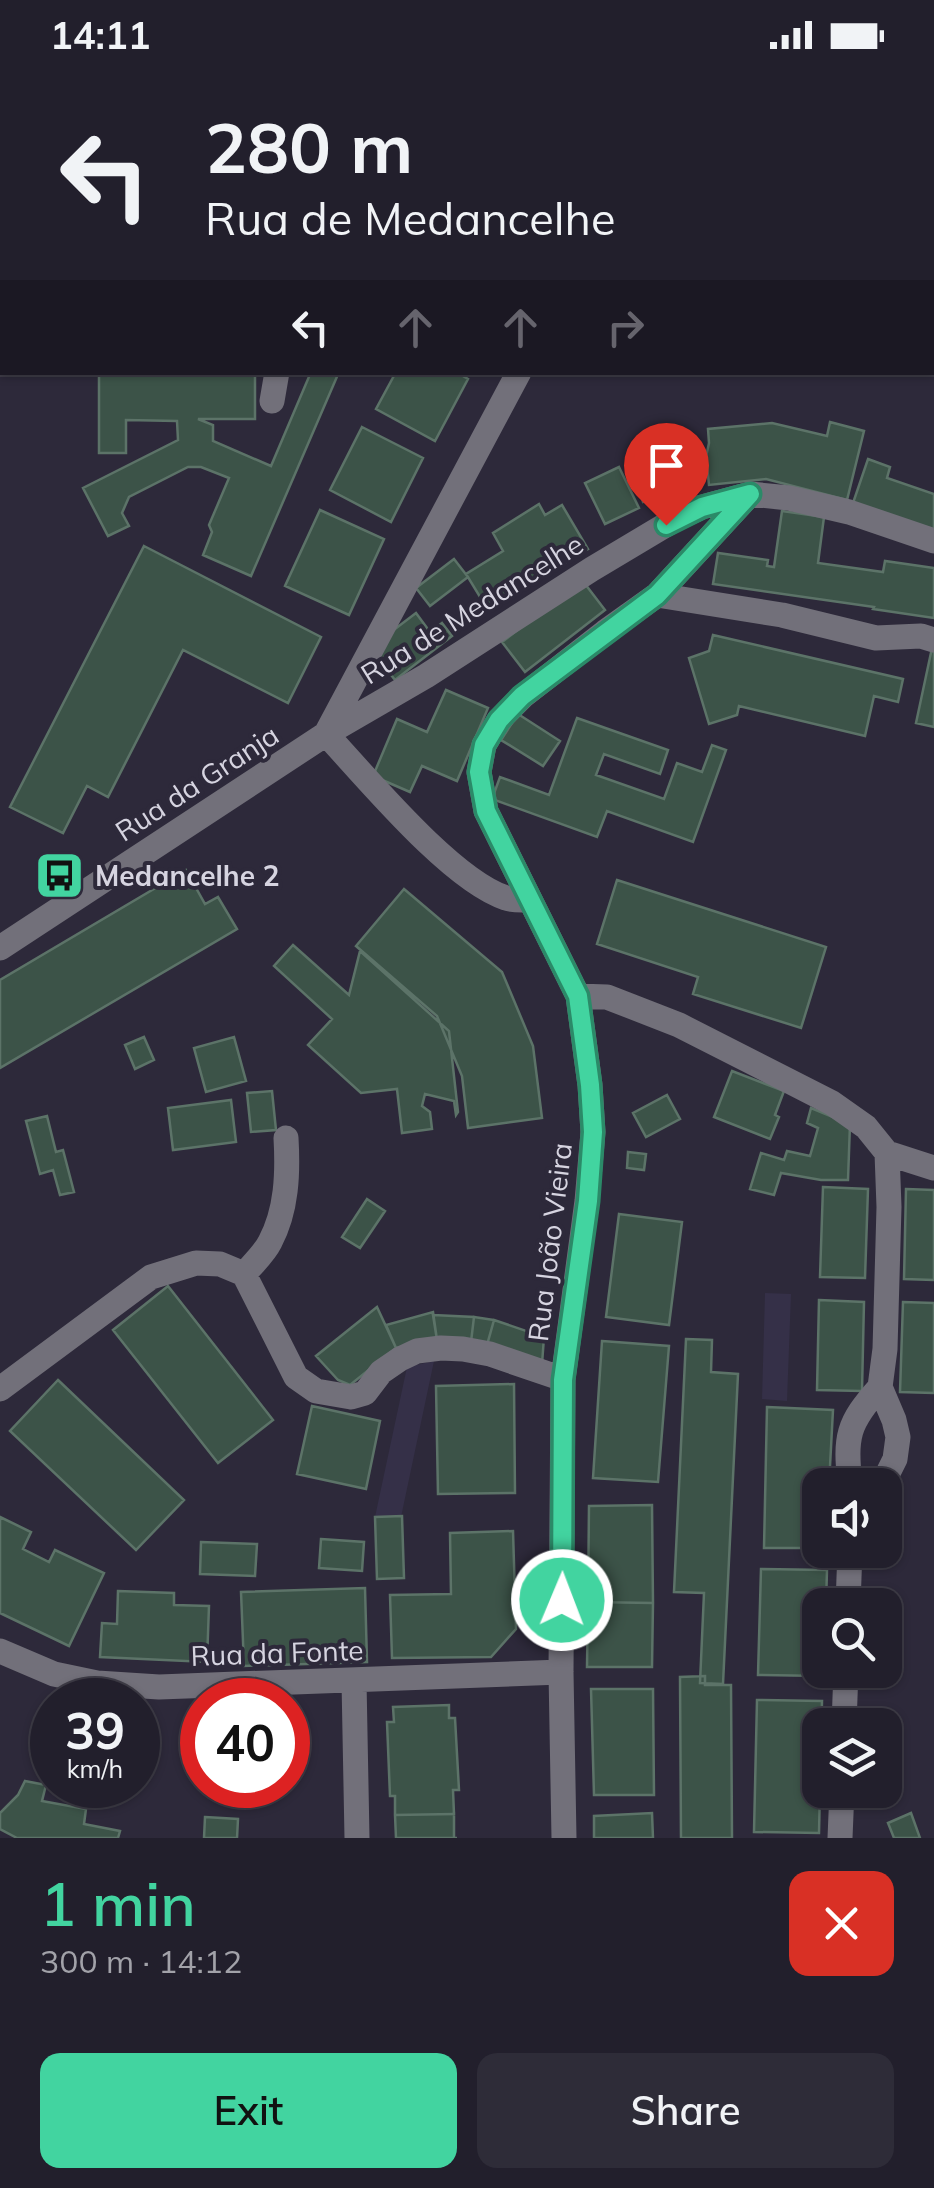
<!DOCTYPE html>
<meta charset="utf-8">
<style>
:root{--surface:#221f2c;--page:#2e2c38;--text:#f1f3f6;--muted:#a2a2a9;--line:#3f3d48;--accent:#42d4a0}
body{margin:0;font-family:Mulish,sans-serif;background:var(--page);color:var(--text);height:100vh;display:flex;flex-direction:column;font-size:38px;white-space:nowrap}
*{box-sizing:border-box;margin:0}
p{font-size:32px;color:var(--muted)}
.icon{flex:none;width:55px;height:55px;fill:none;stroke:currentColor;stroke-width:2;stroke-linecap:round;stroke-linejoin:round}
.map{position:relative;height:1768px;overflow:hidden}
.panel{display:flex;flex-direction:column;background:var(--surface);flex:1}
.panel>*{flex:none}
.hud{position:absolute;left:0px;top:0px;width:935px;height:305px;box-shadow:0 2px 8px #0004,0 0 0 2px var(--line);background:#221f2c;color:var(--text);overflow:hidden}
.buttons{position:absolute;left:802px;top:1398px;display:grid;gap:20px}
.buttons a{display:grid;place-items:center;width:100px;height:100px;border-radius:20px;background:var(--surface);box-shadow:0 2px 8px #0004,0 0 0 2px var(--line);font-size:50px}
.speed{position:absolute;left:30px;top:1608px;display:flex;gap:20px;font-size:50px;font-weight:700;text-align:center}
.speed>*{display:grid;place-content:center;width:130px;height:130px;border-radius:50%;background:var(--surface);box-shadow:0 2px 8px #0004,0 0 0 2px var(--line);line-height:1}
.speed small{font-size:25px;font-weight:400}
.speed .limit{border:15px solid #d22;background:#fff;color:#111}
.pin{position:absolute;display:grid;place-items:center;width:85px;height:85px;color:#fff;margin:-102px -42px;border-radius:50% 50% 50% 0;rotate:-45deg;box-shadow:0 0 10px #0007}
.pin .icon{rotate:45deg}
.me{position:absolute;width:110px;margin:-55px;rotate:1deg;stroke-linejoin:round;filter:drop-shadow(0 0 8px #0008)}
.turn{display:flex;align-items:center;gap:35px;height:210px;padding:0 40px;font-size:45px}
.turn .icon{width:130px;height:130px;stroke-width:2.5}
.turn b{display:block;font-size:70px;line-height:85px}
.lanes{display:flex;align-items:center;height:95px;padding:0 40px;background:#0003;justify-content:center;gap:50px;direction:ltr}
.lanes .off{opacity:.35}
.round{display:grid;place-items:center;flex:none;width:105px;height:105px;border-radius:20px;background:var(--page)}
.head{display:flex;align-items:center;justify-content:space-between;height:170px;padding:0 40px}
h1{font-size:60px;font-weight:600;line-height:75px;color:var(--accent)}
.action{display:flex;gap:20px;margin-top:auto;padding:20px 40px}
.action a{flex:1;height:115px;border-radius:20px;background:var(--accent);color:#111;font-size:40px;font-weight:600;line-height:115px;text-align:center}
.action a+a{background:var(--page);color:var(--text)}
.status{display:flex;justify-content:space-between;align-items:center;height:70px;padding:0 50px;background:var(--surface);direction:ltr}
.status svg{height:28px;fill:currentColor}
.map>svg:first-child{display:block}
.built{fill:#353048}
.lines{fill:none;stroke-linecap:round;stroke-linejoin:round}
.stream{stroke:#8272ac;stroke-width:9}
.building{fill:#3c5348;stroke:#5c7368;stroke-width:2.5}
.minor{stroke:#72707a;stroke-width:25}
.route-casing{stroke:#2b8a68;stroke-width:25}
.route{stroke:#42d4a0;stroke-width:18}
.labels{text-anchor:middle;stroke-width:8;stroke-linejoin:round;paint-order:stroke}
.street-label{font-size:28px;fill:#d6d4e0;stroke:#2d293a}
.poi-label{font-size:28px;font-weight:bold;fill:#d6d4e0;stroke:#2d293a;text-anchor:start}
</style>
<div class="status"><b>14:11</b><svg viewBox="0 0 49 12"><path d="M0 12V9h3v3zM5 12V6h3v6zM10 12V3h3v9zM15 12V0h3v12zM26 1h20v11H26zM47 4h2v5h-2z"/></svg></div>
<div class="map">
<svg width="934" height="1768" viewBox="0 0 934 1768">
<rect width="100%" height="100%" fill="#2d293a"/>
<path class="built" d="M765,1223L791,1224L787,1331L762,1329Z
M434,1291L401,1447L404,1508L377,1509L375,1447L407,1297Z"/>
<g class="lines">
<path class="stream" d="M666,0L671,2
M400,2L404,0
M0,87L2,89
M932,126L934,127"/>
</g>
<path class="building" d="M0,0H225L224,2H2V16L0,15Z
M831,0H916L921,2H830Z
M99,302H255V349H198L213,355V371L271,396L311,302H339L251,506L203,485L212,462L209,455L229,408L201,397H188L129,427L122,443L129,456L108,466L83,418L178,370L177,351L126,350V383H99Z
M396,302H456L468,309L435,371L376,339Z
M830,352L864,361L847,430L766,409L709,415L706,387L709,373L708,359L772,353L827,366Z
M362,357L423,388L391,452L330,420Z
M687,368L701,416L643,432L629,385Z
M868,389L890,397L887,408L934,424V461L853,433Z
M619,397L639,438L605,454L585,413Z
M539,434L545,445L562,435L588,479L488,540L466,504L503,481L493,463Z
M320,440L384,469L349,545L285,516Z
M782,441L824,447L818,493L883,502L885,491L934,498V548L873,539L874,537L713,514L718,483L768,490L767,496L774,497Z
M144,476L321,567L288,633L183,580L108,727L87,716L63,763L10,737Z
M454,489L468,507L430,536L416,518Z
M582,510L605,540L525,602L502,572Z
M416,543L430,562L442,553L452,566L395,610L370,578Z
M713,565L903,609L898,632L874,626L865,666L739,636L737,645L709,654L689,588L709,581Z
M932,578H934V657L916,653Z
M446,620L488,638L457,711L422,696L410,722L373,706L397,649L427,662Z
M518,644L560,671L543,696L501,670Z
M577,648L668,680L660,704L604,684L596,705L664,729L677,693L702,702L712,675L726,680L693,772L607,741L597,767L492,729L500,707L549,725Z
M186,800L205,834L218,827L237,859L0,998V910Z
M617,810L826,877L801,958L693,924L698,907L597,874Z
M404,819L502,902L533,976L542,1048L468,1058L462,1006L437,946L356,876Z
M293,875L349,925L360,881L449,961L458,1042L456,1045L454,1031L425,1024L422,1036L430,1042L432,1059L402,1063L397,1019L361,1023L308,975L332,949L274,896Z
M144,967L154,990L135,999L125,975Z
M234,967L246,1011L206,1022L194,978Z
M732,1001L784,1021L775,1045L779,1047L770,1069L714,1047Z
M272,1021L276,1060L251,1062L247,1023Z
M667,1025L680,1049L646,1067L633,1043Z
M231,1030L236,1072L173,1080L168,1038Z
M811,1038L850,1054L848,1110H821L781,1103L774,1125L750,1119L761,1083L784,1090L787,1081L810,1086L818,1058L807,1053Z
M47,1046L56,1082L63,1080L74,1122L60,1125L53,1100L40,1104L26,1051Z
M628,1082L646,1084L644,1100L627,1098Z
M823,1117L868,1119L865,1208L820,1207Z
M906,1119L934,1120V1210L904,1209Z
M367,1129L385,1141L360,1178L342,1167Z
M619,1144L682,1152L669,1255L606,1247Z
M168,1216L273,1350L218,1393L113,1260Z
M819,1230L864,1232L862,1321L817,1320Z
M903,1232L934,1233V1323L900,1322Z
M377,1237L396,1278L350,1315L338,1310L316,1286Z
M433,1242L437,1270L396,1278L386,1255Z
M433,1245L474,1247L471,1272L437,1270Z
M474,1247L494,1250L487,1275L471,1272Z
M494,1250L544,1267L542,1294L487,1275Z
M686,1269L712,1270L711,1302L738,1304L723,1614L700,1613L704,1523L674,1522Z
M602,1271L669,1276L658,1412L593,1408Z
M58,1310L184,1430L136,1480L10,1361Z
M514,1314L515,1423L438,1424L436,1316Z
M312,1336L380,1351L366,1419L297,1404Z
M767,1337L833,1340L829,1415H820V1478H764Z
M652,1435L653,1533L588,1532L589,1436Z
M402,1446L404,1508L377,1509L375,1447Z
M0,1447L31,1462L23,1479L49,1492L55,1480L104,1503L69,1576L0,1543Z
M513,1461L516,1559L491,1587L392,1588L390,1525L451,1524L450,1463Z
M321,1469L364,1472L362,1501L319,1498Z
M201,1472L257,1474L255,1506L200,1504Z
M761,1499L827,1500L826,1535H820V1600H823L822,1606L758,1605Z
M365,1518L367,1592L244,1596L241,1522Z
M118,1521L174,1523V1535L209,1536L207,1592L100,1587L102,1553L117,1554Z
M588,1532L653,1533L652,1597H587Z
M705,1606V1615H731L732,1768H681L680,1607Z
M591,1619H653L654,1725H594Z
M757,1630L822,1631L819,1763L754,1762Z
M449,1635V1648H455L459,1720H453L454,1744L395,1745V1726H390L387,1652H394L393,1637Z
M52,1701V1715H87L86,1722L51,1717Z
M25,1711L46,1715L42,1731L86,1739L84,1754L120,1761L118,1768H17L0,1759V1743L18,1725Z
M87,1715H125L124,1726L86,1722Z
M652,1743L653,1768H594V1746Z
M911,1743L920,1768H894L888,1753Z
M454,1744V1768H457H396L395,1745Z
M205,1747L238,1749L237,1768H204Z"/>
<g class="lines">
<path class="minor" d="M808,0L812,2
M932,65H934
M932,238L934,239
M272,331L277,302
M657,525L782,545L876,568L921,566L934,570
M326,664L519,302
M326,664C367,708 451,810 506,828C513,831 523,830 530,830
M0,878L326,664L426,606L592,499L674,450L702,437L750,424L789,428L849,442L934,471
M578,926L607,927L679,955L832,1033L866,1057L887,1083L934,1098
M244,1204C253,1194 264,1184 270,1172C287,1140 288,1103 286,1068
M0,1319L151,1207L196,1193L220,1194L244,1204L296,1307L316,1321L351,1327L365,1323L381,1302L400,1289L417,1281L441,1278L463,1279L490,1284L563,1309
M850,1415C845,1366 847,1354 880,1317
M882,1415L895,1389L898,1367L894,1350L880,1317L885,1279L889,1137L887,1083
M848,1535L850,1480
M0,1581L54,1604L97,1613L159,1617L561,1602
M354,1611L357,1768
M844,1655L846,1600
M564,1768L561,1602L563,1309L587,1131L593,1062L590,1015L578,926L486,741L479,702L484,675L499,650L523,626L605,562L657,525L750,424
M840,1768L842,1720"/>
</g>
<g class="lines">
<defs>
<path id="route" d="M562,1530L563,1310L588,1131L593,1062L590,1015L578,926L486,741L479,702L484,675L499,650L522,626L657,525L750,424L702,437L666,455"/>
</defs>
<use href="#route" class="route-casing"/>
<use href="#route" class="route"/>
</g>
<defs>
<symbol id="bus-square" viewBox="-11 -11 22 22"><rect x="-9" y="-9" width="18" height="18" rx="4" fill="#42d4a0" stroke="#2d293a"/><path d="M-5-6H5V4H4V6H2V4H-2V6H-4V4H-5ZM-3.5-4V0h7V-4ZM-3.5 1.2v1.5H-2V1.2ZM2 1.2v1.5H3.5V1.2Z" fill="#111"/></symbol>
</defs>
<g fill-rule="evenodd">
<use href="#bus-square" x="32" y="778" width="55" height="55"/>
</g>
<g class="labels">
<g class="street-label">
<text transform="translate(472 539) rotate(-32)" y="10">Rua de Medancelhe</text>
<text transform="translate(197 713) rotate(-33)" y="10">Rua da Granja</text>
<text transform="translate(550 1172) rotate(-83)" y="10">Rua João Vieira</text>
<text transform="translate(277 1583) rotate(-2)" y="10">Rua da Fonte</text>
</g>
<g class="poi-label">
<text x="95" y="816">Medancelhe 2</text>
</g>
</g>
</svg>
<div class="buttons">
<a><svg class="icon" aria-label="sound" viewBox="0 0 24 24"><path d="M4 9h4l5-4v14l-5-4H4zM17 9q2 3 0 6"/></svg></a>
<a><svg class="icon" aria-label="search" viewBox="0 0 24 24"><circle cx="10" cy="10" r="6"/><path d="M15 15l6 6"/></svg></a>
<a><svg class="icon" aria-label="layers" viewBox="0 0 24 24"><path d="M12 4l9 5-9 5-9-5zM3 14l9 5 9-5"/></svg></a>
</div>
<div class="speed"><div>39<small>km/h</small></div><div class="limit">40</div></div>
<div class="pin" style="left:666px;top:455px;background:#d93025"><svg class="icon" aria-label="arrive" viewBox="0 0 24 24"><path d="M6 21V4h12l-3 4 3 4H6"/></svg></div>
<svg class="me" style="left:562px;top:1530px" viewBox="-20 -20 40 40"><circle r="17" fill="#42d4a0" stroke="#fff" stroke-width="3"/><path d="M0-11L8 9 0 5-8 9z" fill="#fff"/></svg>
<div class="hud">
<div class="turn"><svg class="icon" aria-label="left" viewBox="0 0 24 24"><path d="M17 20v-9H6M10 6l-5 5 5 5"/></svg><div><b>280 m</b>Rua de Medancelhe</div></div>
<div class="lanes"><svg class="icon" aria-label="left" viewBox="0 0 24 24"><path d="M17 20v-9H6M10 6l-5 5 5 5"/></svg><svg class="icon off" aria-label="ahead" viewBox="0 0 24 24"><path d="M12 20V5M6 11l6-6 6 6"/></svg><svg class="icon off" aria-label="ahead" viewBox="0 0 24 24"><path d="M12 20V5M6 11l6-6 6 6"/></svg><svg class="icon off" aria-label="right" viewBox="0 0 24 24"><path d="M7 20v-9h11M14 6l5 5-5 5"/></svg></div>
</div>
</div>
<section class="panel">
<div class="head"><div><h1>1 min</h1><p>300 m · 14:12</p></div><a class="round" style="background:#d93025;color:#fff"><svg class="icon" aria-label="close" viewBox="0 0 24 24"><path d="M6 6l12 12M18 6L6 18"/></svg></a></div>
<div class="action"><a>Exit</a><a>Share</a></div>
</section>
